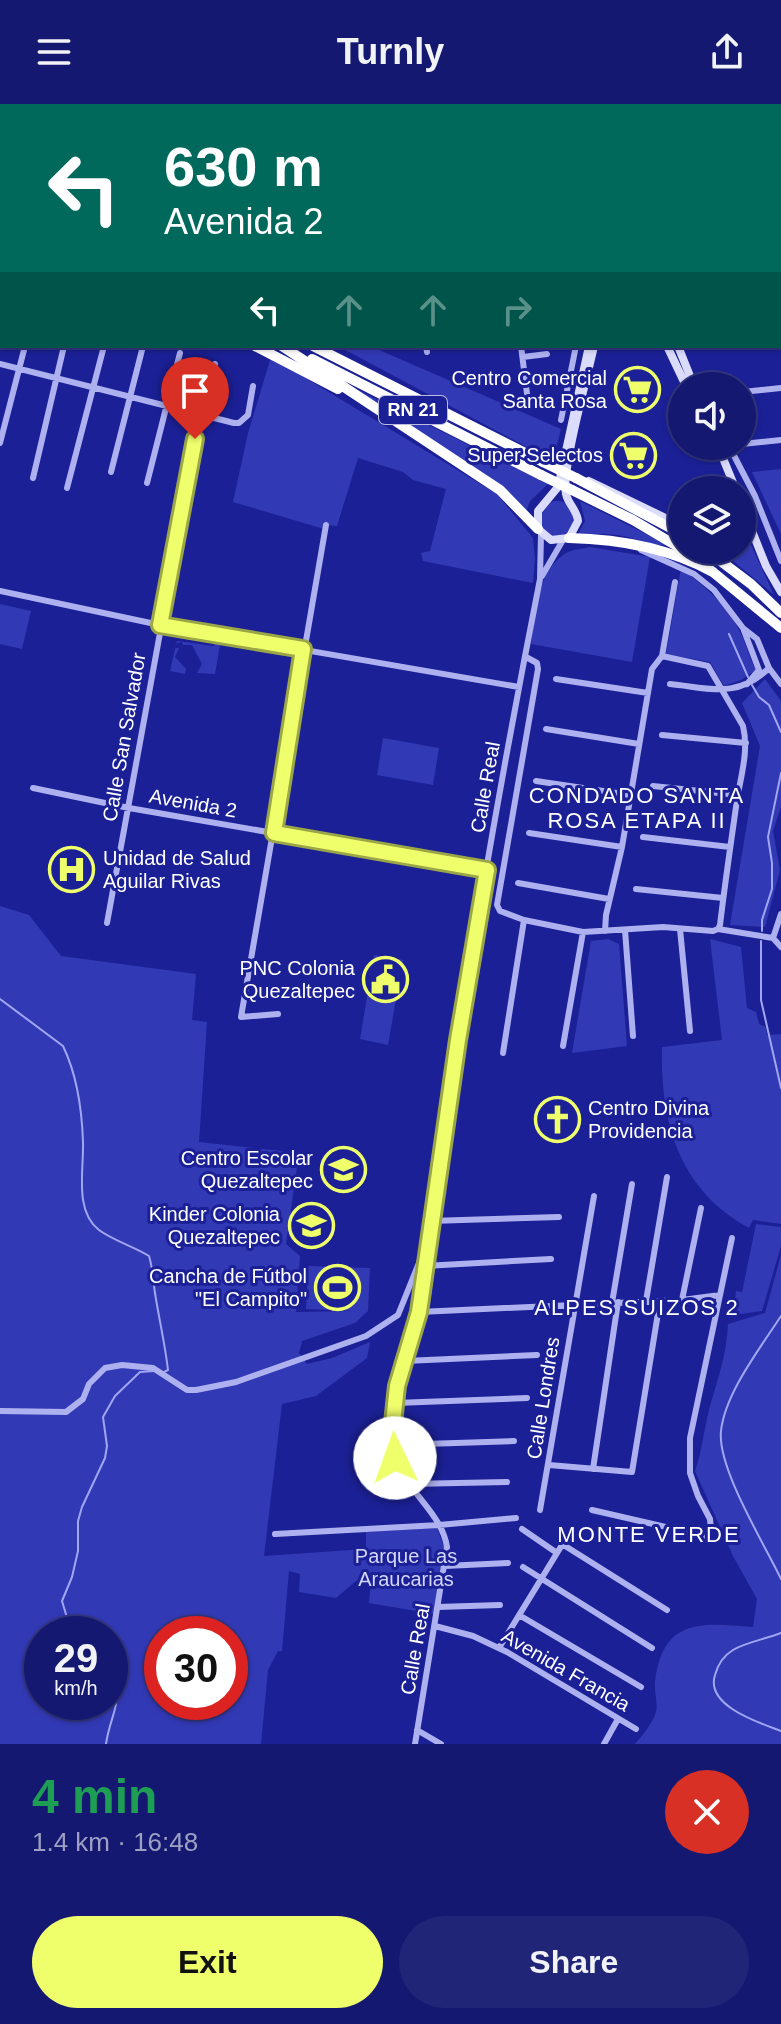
<!DOCTYPE html>
<meta charset="utf-8">
<style>
:root{--surface:#141870;--page:#212578;--text:#f1f3f6;--muted:#9da0c3;--line:#333783;--accent:#efff6c}
body{margin:0;font-family:Helvetica,sans-serif;background:var(--page);color:var(--text);height:100vh;display:flex;flex-direction:column;font-size:30px;white-space:nowrap}
*{box-sizing:border-box;margin:0}
p{font-size:26px;color:var(--muted)}
.icon{flex:none;width:44px;height:44px;fill:none;stroke:currentColor;stroke-width:2;stroke-linecap:round;stroke-linejoin:round}
.map{position:relative;height:1640px;overflow:hidden}
.details{display:flex;flex-direction:column;background:var(--surface);flex:1}
.details>*{flex:none}
.guide{position:absolute;left:0px;top:0px;width:782px;height:244px;box-shadow:0 2px 6px #0004,0 0 0 2px var(--line);background:#00695c;color:#fff;overflow:hidden}
.fabs{position:absolute;left:668px;top:268px;display:grid;gap:16px}
.fabs a{display:grid;place-items:center;width:88px;height:88px;border-radius:50%;background:var(--surface);box-shadow:0 2px 6px #0004,0 0 0 2px var(--line);font-size:40px}
.speed{position:absolute;left:24px;top:1512px;display:flex;gap:16px;font-size:40px;font-weight:700;text-align:center}
.speed>*{display:grid;place-content:center;width:104px;height:104px;border-radius:50%;background:var(--surface);box-shadow:0 2px 6px #0004,0 0 0 2px var(--line);line-height:1}
.speed small{font-size:20px;font-weight:400}
.speed .limit{border:12px solid #d22;background:#fff;color:#111}
.pin{position:absolute;display:grid;place-items:center;width:68px;height:68px;color:#fff;margin:-82px -34px;border-radius:50% 50% 50% 0;rotate:-45deg;box-shadow:0 0 8px #0007}
.pin .icon{rotate:45deg}
.me{position:absolute;width:88px;margin:-44px;rotate:357deg;stroke-linejoin:round;filter:drop-shadow(0 0 6px #0008)}
.turn{display:flex;align-items:center;gap:28px;height:168px;padding:0 32px;font-size:36px}
.turn .icon{width:104px;height:104px;stroke-width:2.5}
.turn b{display:block;font-size:56px;line-height:68px}
.lanes{display:flex;align-items:center;height:76px;padding:0 32px;background:#0003;justify-content:center;gap:40px;direction:ltr}
.lanes .off{opacity:.35}
.round{display:grid;place-items:center;flex:none;width:84px;height:84px;border-radius:42px;background:var(--page)}
.head{display:flex;align-items:center;justify-content:space-between;height:136px;padding:0 32px}
h1{font-size:48px;font-weight:700;line-height:60px;color:#1e9e55}
.action{display:flex;gap:16px;margin-top:auto;padding:16px 32px}
.action a{flex:1;height:92px;border-radius:48px;background:var(--accent);color:#111;font-size:32px;font-weight:700;line-height:92px;text-align:center}
.action a+a{background:var(--page);color:var(--text)}
header{display:flex;justify-content:space-between;align-items:center;height:104px;padding:0 32px;background:var(--surface);font-size:36px;font-weight:700}
.map>svg:first-child{display:block}
.green{fill:#3239b5;fill-rule:evenodd}
.lines{fill:none;stroke-linecap:round;stroke-linejoin:round}
.stream{stroke:#a1a6f2;stroke-width:2}
.street{stroke:#aeb1f0;stroke-width:6}
.secondary{stroke:#dbdcfb;stroke-width:8}
.highway{stroke:#fff;stroke-width:10}
.highway-bridge{stroke:#fff;stroke-width:10}
.route-casing{stroke:#9ba646;stroke-width:20}
.route{stroke:#efff6c;stroke-width:14}
.labels{text-anchor:middle;stroke-width:6;stroke-linejoin:round;paint-order:stroke}
.shield{fill:#1b2096;stroke:#bbbce0;stroke-width:2}
.shield-label{font-size:18px;font-weight:bold;fill:#fff}
.poi-label{font-size:20px;fill:#fff;stroke:#1b2096;text-anchor:end}
.street-label{font-size:20px;fill:#fff;stroke:#1b2096}
.park-label{font-size:20px;fill:#d4d7fb;stroke:#1b2096}
.neighbourhood-label{font-size:22px;letter-spacing:2px;fill:#fff;stroke:#1b2096}
</style>
<header><svg class="icon" aria-label="menu" viewBox="0 0 24 24"><path d="M4 6h16M4 12h16M4 18h16"/></svg>Turnly<svg class="icon" aria-label="share" viewBox="0 0 24 24"><path d="M12 15V3M7 8l5-5 5 5M5 13v7h14v-7"/></svg></header>
<div class="map">
<svg width="781" height="1640" viewBox="0 0 781 1640">
<rect width="100%" height="100%" fill="#1b2096"/>
<path class="green" d="M338,242H370L561,325L553,357Z
M271,253L497,390L533,434L535,455L533,479L423,457L421,449L430,447L446,385L413,376L403,368L358,354L337,422L326,421L324,425L233,398L248,329Z
M356,285L548,380L530,397L526,408Z
M781,365V430L752,368Z
M539 415a18 18 0 1 1 36 0a18 18 0 1 1-36 0Z
M580,397L668,441C652,443 637,434 623,432C606,429 593,430 577,432L585,417Z
M742,421L774,491L720,446H742Z
M590,443L650,453L632,558L531,540C536,509 536,468 566,449C573,445 583,445 590,443Z
M681,464C704,482 724,498 738,524C746,537 748,552 756,566L741,576L724,582L710,558L666,550Z
M0,500L31,507L22,545L0,540Z
M216,534L221,535L215,570L197,569L202,560L192,541H183L182,538L177,539L175,544H179L175,553L186,565L185,570L170,567L177,537L214,542Z
M765,575L781,597V703L773,727L780,766L765,823L730,821L760,642L742,599Z
M383,634L439,644L433,681L377,671Z
M0,802L29,811L61,852L196,870L192,916L207,918L199,1038L299,1049L286,1140L300,1152L296,1208L352,1207L306,1205L308,1162L370,1164L368,1207L355,1219L302,1237L299,1249L307,1260L332,1254L370,1238L367,1254L316,1292L282,1300L264,1452L366,1445V1428L437,1424L444,1443L434,1510L369,1499L371,1479L356,1477L336,1494L299,1488L300,1470L289,1467L282,1547H278L268,1566L261,1640H0ZM42,1530H110V1598H42ZM162,1530H230V1598H162Z
M608,835L619,840L627,942L572,949L591,837Z
M710,835L741,843L747,904L756,908L759,920L766,923L767,931L781,930V1120L753,1116L749,1124C679,1086 660,1018 662,943L722,936Z
M374,851L403,856L388,941L360,935Z
M756,1120L781,1123V1142L762,1207L734,1211L736,1187L742,1188Z
M781,1151V1640H635C642,1632 653,1619 656,1608C658,1600 654,1587 655,1577C663,1513 703,1519 753,1523L757,1495L733,1452L695,1367C702,1346 704,1326 709,1306C717,1276 727,1251 728,1220L765,1209Z"/>
<g class="lines">
<path class="stream" d="M729,530L748,573
M752,581L759,593L769,601L781,628
M762,827V816L772,785V759L768,733L781,669
M761,837V896L781,984
M0,895L63,942C77,971 82,1007 83,1038C84,1065 74,1107 99,1126C114,1137 133,1142 149,1152C153,1165 153,1176 155,1189C159,1215 165,1240 168,1266L164,1268
M781,1212C761,1243 725,1289 721,1327C717,1364 764,1439 781,1475
M781,1529C766,1535 746,1538 733,1546C723,1552 718,1560 715,1571C705,1602 760,1619 781,1627
M79,1530L68,1517L62,1497L72,1473L78,1447V1417L82,1403L105,1354L107,1342L103,1313L115,1292L140,1268L154,1267
M106,1640C110,1610 127,1593 110,1563"/>
<path class="street" d="M163,0V2
M441,0V2
M769,0L770,2
M128,2V0
M273,2L290,0
M631,2L632,0
M644,2L646,0
M780,42L781,43
M780,79H781
M780,130H781
M780,181H781
M0,188L2,180
M780,232H781
M426,242L427,248
M521,242L528,298
M523,253L547,250
M0,260L234,319H239L248,311L253,282
M742,288L781,284
M202,310L215,260
M561,316L576,242
M0,339L25,242
M742,340L781,336
M729,342L755,392L781,457
M111,368L143,242
M33,374L64,242
M147,379L180,249
M67,384L104,242
M641,446L694,470L714,486L743,524L757,535L769,564C737,595 710,584 670,580
M542,472L563,436
M0,487L160,521L519,583
M743,524L759,566L747,580
M662,552L708,562L743,622C749,647 741,671 737,696C731,738 725,779 720,821L718,825
M526,553L537,559L538,565L497,801L500,807L524,816L583,828L663,823L713,827L718,825L773,834L781,843
M769,564L781,580
M556,575L648,589
M546,625L639,640
M662,631L746,639
M536,677L630,691
M653,682L738,691
M33,684L129,704L487,766
M529,729L622,743
M643,733L730,743
M518,779L609,795
M636,785L723,794
M107,819L200,310
M680,825L690,927
M625,826L633,932
M605,827L606,811L622,743L652,565L662,552L675,478
M773,834L781,810
M278,910L241,913L326,421
M563,942L583,828
M503,949L524,816
M430,1117L559,1113
M424,1162L551,1155
M682,1196L701,1104
M646,1197L667,1073
M612,1199L632,1080
M419,1208L682,1196L720,1191
M405,1257L537,1251
M395,1299L527,1294
M0,1307L66,1308L83,1295L89,1280L105,1264L122,1261L153,1264L187,1286H196L236,1278L366,1232L398,1211L425,1144
M394,1341L514,1337
M549,1361L632,1368L660,1197
M593,1365L618,1198
M409,1380L507,1378
M540,1406L594,1092
M592,1406L705,1432L711,1426L710,1415L698,1392L690,1369V1334L732,1134
M522,1425L557,1449
M275,1430L439,1421L516,1414
M562,1440L667,1506
M445,1462L508,1459
M523,1463L652,1544
M438,1503L500,1501
M519,1511L641,1583
M435,1522L473,1532L507,1548L636,1625
M499,1544L565,1436
M417,1626L441,1640
M415,1640L447,1443C442,1409 406,1387 396,1355C393,1345 392,1329 393,1319C394,1274 416,1234 421,1190C428,1134 437,1078 445,1023C472,839 504,657 540,475L541,430
M604,1640L618,1615"/>
<path class="secondary" d="M625,0V2
M589,242L558,383L538,407V425L551,436L569,434L578,417C577,406 568,400 566,390C561,366 588,271 594,242
M667,242L686,282
M678,242L694,282
M718,342L736,386
M589,377L682,422
M742,402L766,462L781,488"/>
<path class="highway" d="M0,85L2,86
M0,98L2,99
M0,116L2,117
M255,242L338,285
M282,242L500,386L538,425
M313,242L543,358
M312,255L541,371
M576,374L682,430
M572,386L633,416L682,445
M569,434C618,435 669,444 713,468
M706,446L751,480L781,509
M708,464L781,524"/>
<path class="highway-bridge" d="M543,358L576,374
M541,371L572,386"/>
</g>
<g class="lines">
<defs>
<path id="route" d="M195,335L160,521L303,545L274,729L487,766L458,936L419,1208L397,1282L393,1319L395,1354"/>
</defs>
<use href="#route" class="route-casing"/>
<use href="#route" class="route"/>
</g>
<defs>
<symbol id="supermarket-ring" viewBox="-11 -11 22 22"><circle r="9.5" fill="#1b2096" stroke="#efff6c" stroke-width="1.5"/><path d="M-6-5.5h2.5l.6 2H6L4.5 2H-2.5L-4.4-4H-6ZM-1.5 3.2a1.3 1.3 0 1 0 .1 0ZM3 3.2a1.3 1.3 0 1 0 .1 0Z" fill="#efff6c"/></symbol>
<symbol id="hospital-ring" viewBox="-11 -11 22 22"><circle r="9.5" fill="#1b2096" stroke="#efff6c" stroke-width="1.5"/><path d="M-5-5h3v3.5h4V-5h3V5h-3V1.5h-4V5h-3Z" fill="#efff6c"/></symbol>
<symbol id="civic-ring" viewBox="-11 -11 22 22"><circle r="9.5" fill="#1b2096" stroke="#efff6c" stroke-width="1.5"/><path d="M-.6-6.5H3V-4.5H.6V-3L4-1V1h2V6H-6V1h2V-1L-.6-3ZM-1.2 2.5V6h2.4V2.5Z" fill="#efff6c"/></symbol>
<symbol id="church-ring" viewBox="-11 -11 22 22"><circle r="9.5" fill="#1b2096" stroke="#efff6c" stroke-width="1.5"/><path d="M-1.2-6h2.4v3.5h3.3v2.4h-3.3V6h-2.4V-.1h-3.3v-2.4h3.3Z" fill="#efff6c"/></symbol>
<symbol id="school-ring" viewBox="-11 -11 22 22"><circle r="9.5" fill="#1b2096" stroke="#efff6c" stroke-width="1.5"/><path d="M0-5L7-2L0 1L-7-2ZM-4 1L0 2.5L4 1V4Q0 6-4 4Z" fill="#efff6c"/></symbol>
<symbol id="stadium-ring" viewBox="-11 -11 22 22"><circle r="9.5" fill="#1b2096" stroke="#efff6c" stroke-width="1.5"/><path d="M0-5a6.5 5 0 1 0 0 10a6.5 5 0 1 0 0-10ZM-3.5-1.8h7v3.6h-7Z" fill="#efff6c"/></symbol>
</defs>
<g fill-rule="evenodd">
<use href="#supermarket-ring" x="612" y="260" width="51" height="51"/>
<use href="#supermarket-ring" x="608" y="326" width="51" height="51"/>
<use href="#hospital-ring" x="46" y="740" width="51" height="51"/>
<use href="#civic-ring" x="360" y="850" width="51" height="51"/>
<use href="#church-ring" x="532" y="990" width="51" height="51"/>
<use href="#school-ring" x="318" y="1040" width="51" height="51"/>
<use href="#school-ring" x="286" y="1096" width="51" height="51"/>
<use href="#stadium-ring" x="312" y="1158" width="51" height="51"/>
</g>
<g class="labels">
<rect class="shield" x="379" y="292" width="68" height="28" rx="6"/>
<g class="shield-label">
<text x="413" y="312">RN 21</text>
</g>
<g class="poi-label">
<text x="607" y="281">Centro Comercial<tspan x="607" dy="23">Santa Rosa</tspan></text>
<text x="603" y="358">Super Selectos</text>
<text x="103" y="761" text-anchor="start">Unidad de Salud<tspan x="103" dy="23">Aguilar Rivas</tspan></text>
<text x="355" y="871">PNC Colonia<tspan x="355" dy="23">Quezaltepec</tspan></text>
<text x="588" y="1011" text-anchor="start">Centro Divina<tspan x="588" dy="23">Providencia</tspan></text>
<text x="313" y="1061">Centro Escolar<tspan x="313" dy="23">Quezaltepec</tspan></text>
<text x="280" y="1117">Kinder Colonia<tspan x="280" dy="23">Quezaltepec</tspan></text>
<text x="307" y="1179">Cancha de Fútbol<tspan x="307" dy="23">"El Campito"</tspan></text>
</g>
<g class="street-label">
<text transform="translate(124 633) rotate(-80)" y="7">Calle San Salvador</text>
<text transform="translate(485 683) rotate(-80)" y="7">Calle Real</text>
<text transform="translate(193 699) rotate(10)" y="7">Avenida 2</text>
<text transform="translate(543 1294) rotate(-81)" y="7">Calle Londres</text>
<text transform="translate(415 1545) rotate(-80)" y="7">Calle Real</text>
<text transform="translate(566 1566) rotate(30)" y="7">Avenida Francia</text>
</g>
<g class="park-label">
<text x="406" y="1459">Parque Las<tspan x="406" dy="23">Araucarias</tspan></text>
</g>
<g class="neighbourhood-label">
<text x="637" y="699">CONDADO SANTA<tspan x="637" dy="25">ROSA ETAPA II</tspan></text>
<text x="637" y="1211">ALPES SUIZOS 2</text>
<text x="649" y="1438">MONTE VERDE</text>
</g>
</g>
</svg>
<div class="fabs">
<a><svg class="icon" aria-label="sound" viewBox="0 0 24 24"><path d="M4 9h4l5-4v14l-5-4H4zM17 9q2 3 0 6"/></svg></a>
<a><svg class="icon" aria-label="layers" viewBox="0 0 24 24"><path d="M12 4l9 5-9 5-9-5zM3 14l9 5 9-5"/></svg></a>
</div>
<div class="speed"><div>29<small>km/h</small></div><div class="limit">30</div></div>
<div class="pin" style="left:195px;top:335px;background:#d93025"><svg class="icon" aria-label="arrive" viewBox="0 0 24 24"><path d="M6 21V4h12l-3 4 3 4H6"/></svg></div>
<svg class="me" style="left:395px;top:1354px" viewBox="-20 -20 40 40"><circle r="19" fill="#fff"/><path d="M0-13L10 11 0 6-10 11z" fill="#efff6c"/></svg>
<div class="guide">
<div class="turn"><svg class="icon" aria-label="left" viewBox="0 0 24 24"><path d="M17 20v-9H6M10 6l-5 5 5 5"/></svg><div><b>630 m</b>Avenida 2</div></div>
<div class="lanes"><svg class="icon" aria-label="left" viewBox="0 0 24 24"><path d="M17 20v-9H6M10 6l-5 5 5 5"/></svg><svg class="icon off" aria-label="ahead" viewBox="0 0 24 24"><path d="M12 20V5M6 11l6-6 6 6"/></svg><svg class="icon off" aria-label="ahead" viewBox="0 0 24 24"><path d="M12 20V5M6 11l6-6 6 6"/></svg><svg class="icon off" aria-label="right" viewBox="0 0 24 24"><path d="M7 20v-9h11M14 6l5 5-5 5"/></svg></div>
</div>
</div>
<section class="details">
<div class="head"><div><h1>4 min</h1><p>1.4 km · 16:48</p></div><a class="round" style="background:#d93025;color:#fff"><svg class="icon" aria-label="close" viewBox="0 0 24 24"><path d="M6 6l12 12M18 6L6 18"/></svg></a></div>
<div class="action"><a>Exit</a><a>Share</a></div>
</section>
